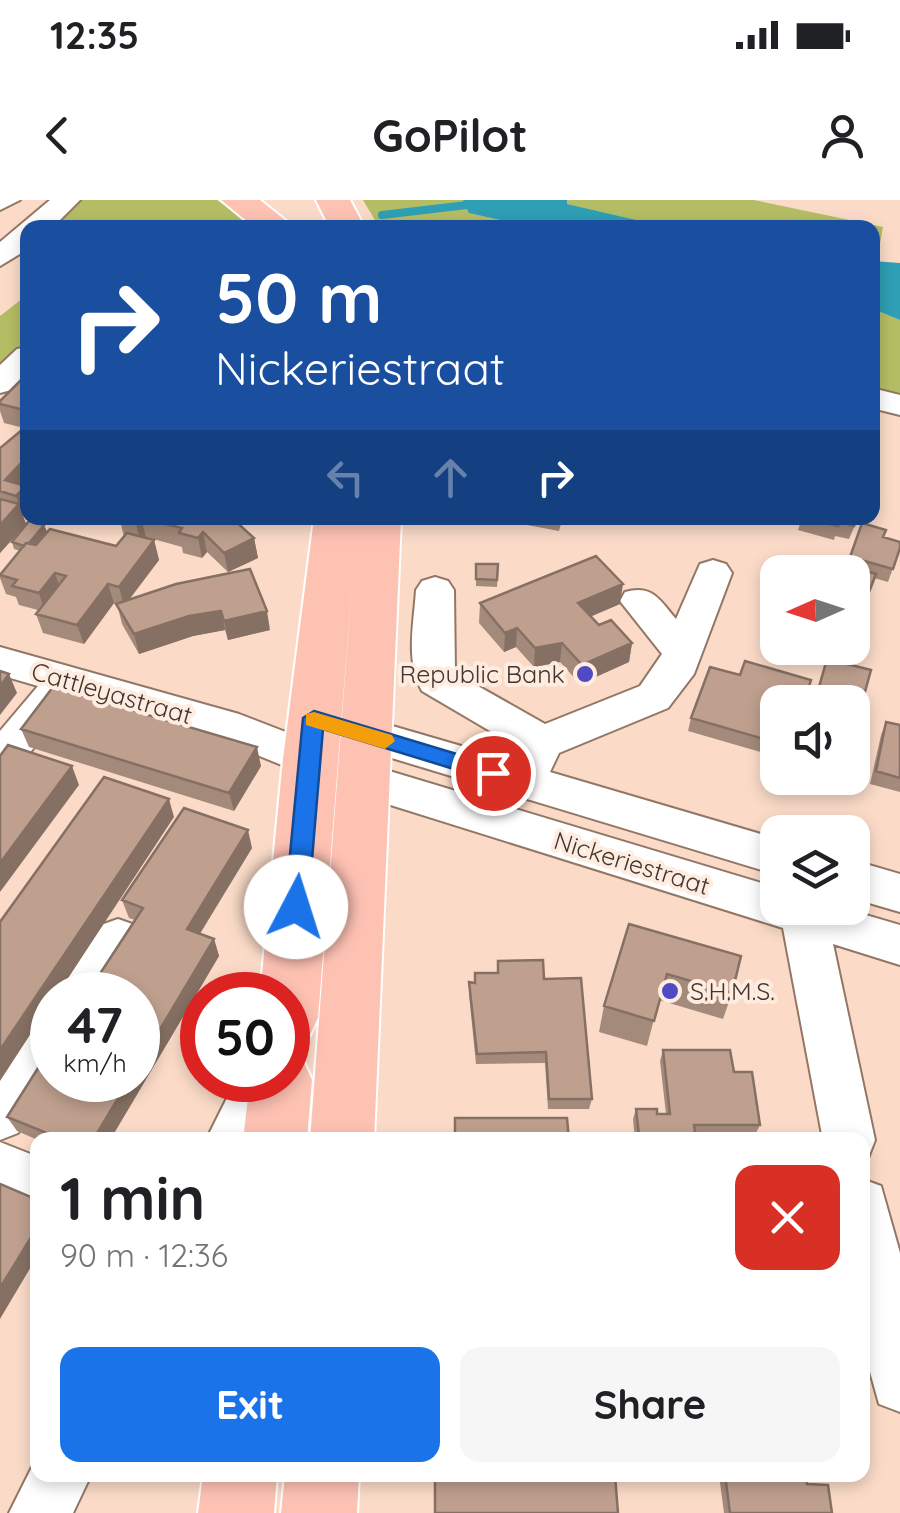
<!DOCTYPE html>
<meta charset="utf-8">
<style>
:root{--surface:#fff;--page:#f6f6f6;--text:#202124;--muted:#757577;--accent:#1a73e8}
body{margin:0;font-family:Quicksand,sans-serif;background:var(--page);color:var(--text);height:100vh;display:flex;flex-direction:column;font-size:38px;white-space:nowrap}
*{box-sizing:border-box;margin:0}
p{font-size:32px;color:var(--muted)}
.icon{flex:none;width:55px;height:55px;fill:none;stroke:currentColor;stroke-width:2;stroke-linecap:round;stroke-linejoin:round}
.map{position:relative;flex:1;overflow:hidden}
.drawer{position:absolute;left:30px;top:932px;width:840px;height:350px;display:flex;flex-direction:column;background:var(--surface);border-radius:20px;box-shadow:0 5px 15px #0003}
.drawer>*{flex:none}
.banner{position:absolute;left:20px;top:20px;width:860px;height:305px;border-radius:20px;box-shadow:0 5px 15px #0003;background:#1a4fa0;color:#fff;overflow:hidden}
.needle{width:65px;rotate:267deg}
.buttons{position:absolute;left:760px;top:355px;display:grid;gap:20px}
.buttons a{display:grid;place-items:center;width:110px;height:110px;border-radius:20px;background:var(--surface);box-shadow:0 5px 15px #0003;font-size:50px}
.speed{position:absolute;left:30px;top:772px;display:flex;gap:20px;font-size:50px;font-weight:700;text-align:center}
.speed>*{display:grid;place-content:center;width:130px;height:130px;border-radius:50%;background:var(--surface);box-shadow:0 5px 15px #0003;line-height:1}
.speed small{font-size:25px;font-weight:400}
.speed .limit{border:15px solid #d22;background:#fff;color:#111}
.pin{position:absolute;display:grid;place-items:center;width:85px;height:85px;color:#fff;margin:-42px;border:5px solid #fff;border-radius:50%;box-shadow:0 2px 10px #0007}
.me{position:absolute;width:110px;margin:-55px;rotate:5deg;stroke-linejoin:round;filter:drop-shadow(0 0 8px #0008)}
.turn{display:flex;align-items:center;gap:35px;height:210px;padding:0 30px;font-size:45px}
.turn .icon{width:130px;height:130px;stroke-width:2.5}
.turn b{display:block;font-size:70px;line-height:85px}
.lanes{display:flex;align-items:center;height:95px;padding:0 30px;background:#0003;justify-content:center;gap:50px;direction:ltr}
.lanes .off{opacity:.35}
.round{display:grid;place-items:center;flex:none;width:105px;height:105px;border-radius:20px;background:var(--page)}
.head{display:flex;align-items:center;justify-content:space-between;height:170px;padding:0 30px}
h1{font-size:60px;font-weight:800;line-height:75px}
.cta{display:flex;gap:20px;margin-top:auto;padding:20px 30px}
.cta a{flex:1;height:115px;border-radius:20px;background:var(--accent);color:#fff;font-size:40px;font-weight:800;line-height:115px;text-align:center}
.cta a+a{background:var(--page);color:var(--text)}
.status{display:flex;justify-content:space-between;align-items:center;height:70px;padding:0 50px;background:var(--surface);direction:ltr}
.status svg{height:28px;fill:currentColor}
header{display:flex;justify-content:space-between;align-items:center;height:130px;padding:0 30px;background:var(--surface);font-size:45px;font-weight:800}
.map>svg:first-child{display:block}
.green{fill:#b5bd64}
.water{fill:#2e9fb4}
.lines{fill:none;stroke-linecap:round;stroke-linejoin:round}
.stream{stroke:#2e9fb4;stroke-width:8}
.minor-casing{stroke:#937765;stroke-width:4}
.major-casing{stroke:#fff;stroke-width:4}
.minor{fill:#fff;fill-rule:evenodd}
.major{fill:#fec2b3;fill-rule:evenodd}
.wall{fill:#a48a7b}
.shaded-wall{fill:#867064}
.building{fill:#bfa08f;stroke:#867064;stroke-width:2.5}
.route{fill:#1a73e8;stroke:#114b97;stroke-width:2.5}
.slow{fill:#f59e0b}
.poi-dot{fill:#504bc2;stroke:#ffece0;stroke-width:4}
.labels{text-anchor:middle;stroke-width:8;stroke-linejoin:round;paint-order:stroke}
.poi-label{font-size:25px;fill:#43362f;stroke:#ffece0;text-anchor:end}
.street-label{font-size:25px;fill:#43362f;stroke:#ffece0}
</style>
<div class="status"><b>12:35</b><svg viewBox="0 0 49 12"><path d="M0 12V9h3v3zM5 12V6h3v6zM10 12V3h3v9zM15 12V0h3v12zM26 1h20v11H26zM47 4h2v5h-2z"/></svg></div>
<header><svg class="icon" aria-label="back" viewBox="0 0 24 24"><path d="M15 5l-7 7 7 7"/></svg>GoPilot<svg class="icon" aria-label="person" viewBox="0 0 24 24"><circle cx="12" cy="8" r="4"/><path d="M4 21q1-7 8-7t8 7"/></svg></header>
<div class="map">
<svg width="900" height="1313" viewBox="0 0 900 1313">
<rect width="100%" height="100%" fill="#fbdbc8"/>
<path class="green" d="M77,0H217L260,28H45Z
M363,0H463L470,13L531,27H379Z
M567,0H754L883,27L877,61H873L872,28L667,27L566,4Z
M27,95V147L0,173V116Z
M873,109L900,120V194L873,187Z"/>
<path class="water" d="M463,0H567V4L667,27H531L469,13Z
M872,61L900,63V120L873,109Z"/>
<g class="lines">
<path class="stream" d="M382,15L467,5"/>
<defs>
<path id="minor" d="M0,0H20L0,10Z
M50,0H80L52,28H28V49L0,66V42Z
M28,147V174L11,190L0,193V165L17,149Z
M872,188L900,195V215L872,208Z
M713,360L726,364L732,373L694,474L668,508L559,553L550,572L778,639V675L319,536L313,525L319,514L334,509L513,561L519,548L422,491C405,462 414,422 416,390L422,381L435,377L448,381L454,390L455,473L545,524L640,486L662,454L620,401L625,392C652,384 660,400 676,419L700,364Z
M0,447L239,514L376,567L778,688V708H842L900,725V765L833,744L875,940L868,958L862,959V940H823L783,728L349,592L212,537L75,497L15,571L0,576V531L38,486L0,475Z
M852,660L900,674V712L852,698Z
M118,719L135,725L142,739L108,795H57L101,725Z
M52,816L53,880L18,933L0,940V872L34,822Z
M288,878V880L259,940H206L236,880Z
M0,942L38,957V1009L0,993Z
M862,979L881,986L900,1053V1212L879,1204L862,1143Z
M38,1255V1275H91L73,1313H9Z"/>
<path id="major" d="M221,0H260L295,28H255Z
M316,0H350L365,28H330Z
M314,318H401L374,940H310L353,371L318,818L309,837L288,844V795H260L283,559Z
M288,854L303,860L312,880L307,940H243L250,880H288Z
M203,1275H277L274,1313H198Z
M285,1275H359L357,1313H281Z"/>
</defs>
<use href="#minor" class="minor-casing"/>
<use href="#major" class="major-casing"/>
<use href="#minor" class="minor"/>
<use href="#major" class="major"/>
</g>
<path class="wall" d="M27,174L28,283L25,286L28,291V311L23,316L26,324L0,353V248L24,228L4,223L0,211V201Z
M122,318H234L254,338L258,358L228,372L207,352L202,358L183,353L182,347L146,337L154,340L159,360L129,400L270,430L228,440L225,430L193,436L139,454L122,424L117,404L114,403L84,444L43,433L36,414L38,410L19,405L16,397L6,394L0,378V374L20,351L14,349L12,342L44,325L47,332L116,346L124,337L120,320Z
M522,318H572L571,322L562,320L559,331L522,324Z
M802,318H858L849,339L835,336L834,340L798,330Z
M862,323L900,348L888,382L874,378L866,400L852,396V372L845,371Z
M476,364H498L497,387L476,386Z
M480,403L620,404L591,416L599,425L632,443L629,462L580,484L560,462L534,467L516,447L504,452L479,423Z
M827,459L863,499L858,512L852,510V502H823L814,500Z
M778,502V557L688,531L691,518Z
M886,522L900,525V592L870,584L881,535Z
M21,529L261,566L234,611L29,547Z
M252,648L200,734L214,739L219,756L110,940H38L17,931L7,917L135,720L129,718L122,700Z
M629,724L732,793L723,819L659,800L647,846L599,832L604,806Z
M498,761L544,779L592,899L589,909H548L545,863L476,864L469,794V782L475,783L497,773Z
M663,850L734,872L760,925L755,935H696V940H635L633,919L636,909L657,914H666L660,861Z
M719,1275H806L807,1284L832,1313H724Z"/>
<path class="shaded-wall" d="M24,260L28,272V283L15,296L5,280Z
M26,286L28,291V311L23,316L26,324L0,353V325L19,304L16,296Z
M141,318L146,337L141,344L136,324Z
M44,325L47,332L29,353L26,346Z
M203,332L207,352L202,358L198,338Z
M254,338L258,358L228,372L224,353Z
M154,340L159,360L124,406L119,387Z
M55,373L62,393L45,412L39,393Z
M108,384L114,403L84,444L77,425Z
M623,384L620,404L576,423L578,403Z
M221,411L225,430L193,436L139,454L134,434L189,416Z
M267,411L270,430L228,440L224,421Z
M517,428L516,447L504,452L505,433Z
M562,443L560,462L534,467L535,448Z
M632,443L629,462L580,484L582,465Z
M9,474L17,493L0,515V486Z
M257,547L261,566L234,611L229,593Z
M72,566L79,585L0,692V663Z
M169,599L174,617L57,795H52V801L0,881V850Z
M248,630L252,648L192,746L187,729Z
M214,739L219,756L110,940H93L129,880H138V866Z
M38,1026V1055L0,1119V1088Z"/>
<path class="building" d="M27,174L28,211L0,204V201Z
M28,225V261L24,260L5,280L26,286L16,296L0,291V248Z
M0,299L19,304L0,325Z
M122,318H141L136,324L120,320Z
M141,318H232L254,338L224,353L203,332L198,338L179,333L182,328Z
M807,318H857L854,326L840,322L838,326Z
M29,321L44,325L29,343H26L24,346L12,342Z
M862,323L886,330L883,337L900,342V348L893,369L850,357Z
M50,329L116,346L127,333L154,340L119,387L108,384L77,425L36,414L66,376L55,373L39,393L12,386L17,380L0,375L26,343L36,345Z
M596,356L623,384L578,403L599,425L611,420L632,443L582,465L562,443L535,448L517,428L505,433L480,403Z
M476,364H498L497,380L476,379Z
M852,367L876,374L869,392L852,388V372H850Z
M250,369L267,411L224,421L221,411L189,416L134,434L116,404L176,384Z
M827,459L871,470L863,499L819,487Z
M745,461L811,480L804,502H778V543L691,518L710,467L740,475Z
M0,471L9,474L0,486Z
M53,487L257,547L229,593L21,529Z
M886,522L900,525V578L876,571Z
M8,545L72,566L0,663V556Z
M104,577L169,599L0,850V722Z
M184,608L248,630L187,729L214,739L138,866V795H86L143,708L122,700Z
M629,724L741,756L732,793L667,774L654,821L604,806Z
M543,760L544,779L581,778L592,899H549L546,852L477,854L469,782L475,783V773H498V761Z
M52,846V880H129L93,940H64L7,917Z
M663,850H730L734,872H752L760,925H694L696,940H647L646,934L639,935L636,909H657V914H670Z
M455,918H567L569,940H455Z
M0,984L38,1000V1026L0,1088Z
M435,1275H615L618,1313H435Z
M725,1275H806L807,1284L828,1285L832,1313H730Z"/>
<path class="route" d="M314,511L500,567L504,573L493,581L323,529L308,707L296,717L285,707L303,518Z"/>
<path class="slow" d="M314,512L392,535L395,541L385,549L306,525V514Z"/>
<g class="poi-dot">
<circle cx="585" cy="474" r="10"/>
<circle cx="670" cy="791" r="10"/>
</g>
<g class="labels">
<g class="poi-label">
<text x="565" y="483">Republic Bank</text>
<text x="690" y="800" text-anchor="start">S.H.M.S.</text>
</g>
<g class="street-label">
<text transform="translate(112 493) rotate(16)" y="9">Cattleyastraat</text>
<text transform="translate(632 663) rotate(17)" y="9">Nickeriestraat</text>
</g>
</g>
</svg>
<div class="buttons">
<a><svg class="needle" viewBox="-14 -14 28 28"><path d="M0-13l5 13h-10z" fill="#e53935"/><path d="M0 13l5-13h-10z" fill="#757577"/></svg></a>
<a><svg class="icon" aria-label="sound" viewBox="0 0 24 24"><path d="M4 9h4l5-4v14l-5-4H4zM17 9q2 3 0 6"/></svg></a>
<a><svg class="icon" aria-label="layers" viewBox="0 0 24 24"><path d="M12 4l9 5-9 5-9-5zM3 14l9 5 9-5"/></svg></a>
</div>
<div class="speed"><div>47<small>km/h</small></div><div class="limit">50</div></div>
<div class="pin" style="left:493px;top:573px;background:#d93025"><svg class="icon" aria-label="arrive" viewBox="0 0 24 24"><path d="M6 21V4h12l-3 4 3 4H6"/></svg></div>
<svg class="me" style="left:296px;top:707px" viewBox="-20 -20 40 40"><circle r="19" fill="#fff"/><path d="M0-13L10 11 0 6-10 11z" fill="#1a73e8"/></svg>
<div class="banner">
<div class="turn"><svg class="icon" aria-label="right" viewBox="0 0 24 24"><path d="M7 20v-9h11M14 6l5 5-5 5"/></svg><div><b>50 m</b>Nickeriestraat</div></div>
<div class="lanes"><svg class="icon off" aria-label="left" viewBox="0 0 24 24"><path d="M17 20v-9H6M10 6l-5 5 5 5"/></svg><svg class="icon off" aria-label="ahead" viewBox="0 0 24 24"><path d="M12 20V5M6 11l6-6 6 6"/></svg><svg class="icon" aria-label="right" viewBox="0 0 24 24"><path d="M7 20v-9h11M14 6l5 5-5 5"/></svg></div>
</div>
<section class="drawer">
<div class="head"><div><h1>1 min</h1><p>90 m · 12:36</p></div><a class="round" style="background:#d93025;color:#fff"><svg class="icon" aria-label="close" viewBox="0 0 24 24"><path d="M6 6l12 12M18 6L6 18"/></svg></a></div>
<div class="cta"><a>Exit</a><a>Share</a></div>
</section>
</div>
